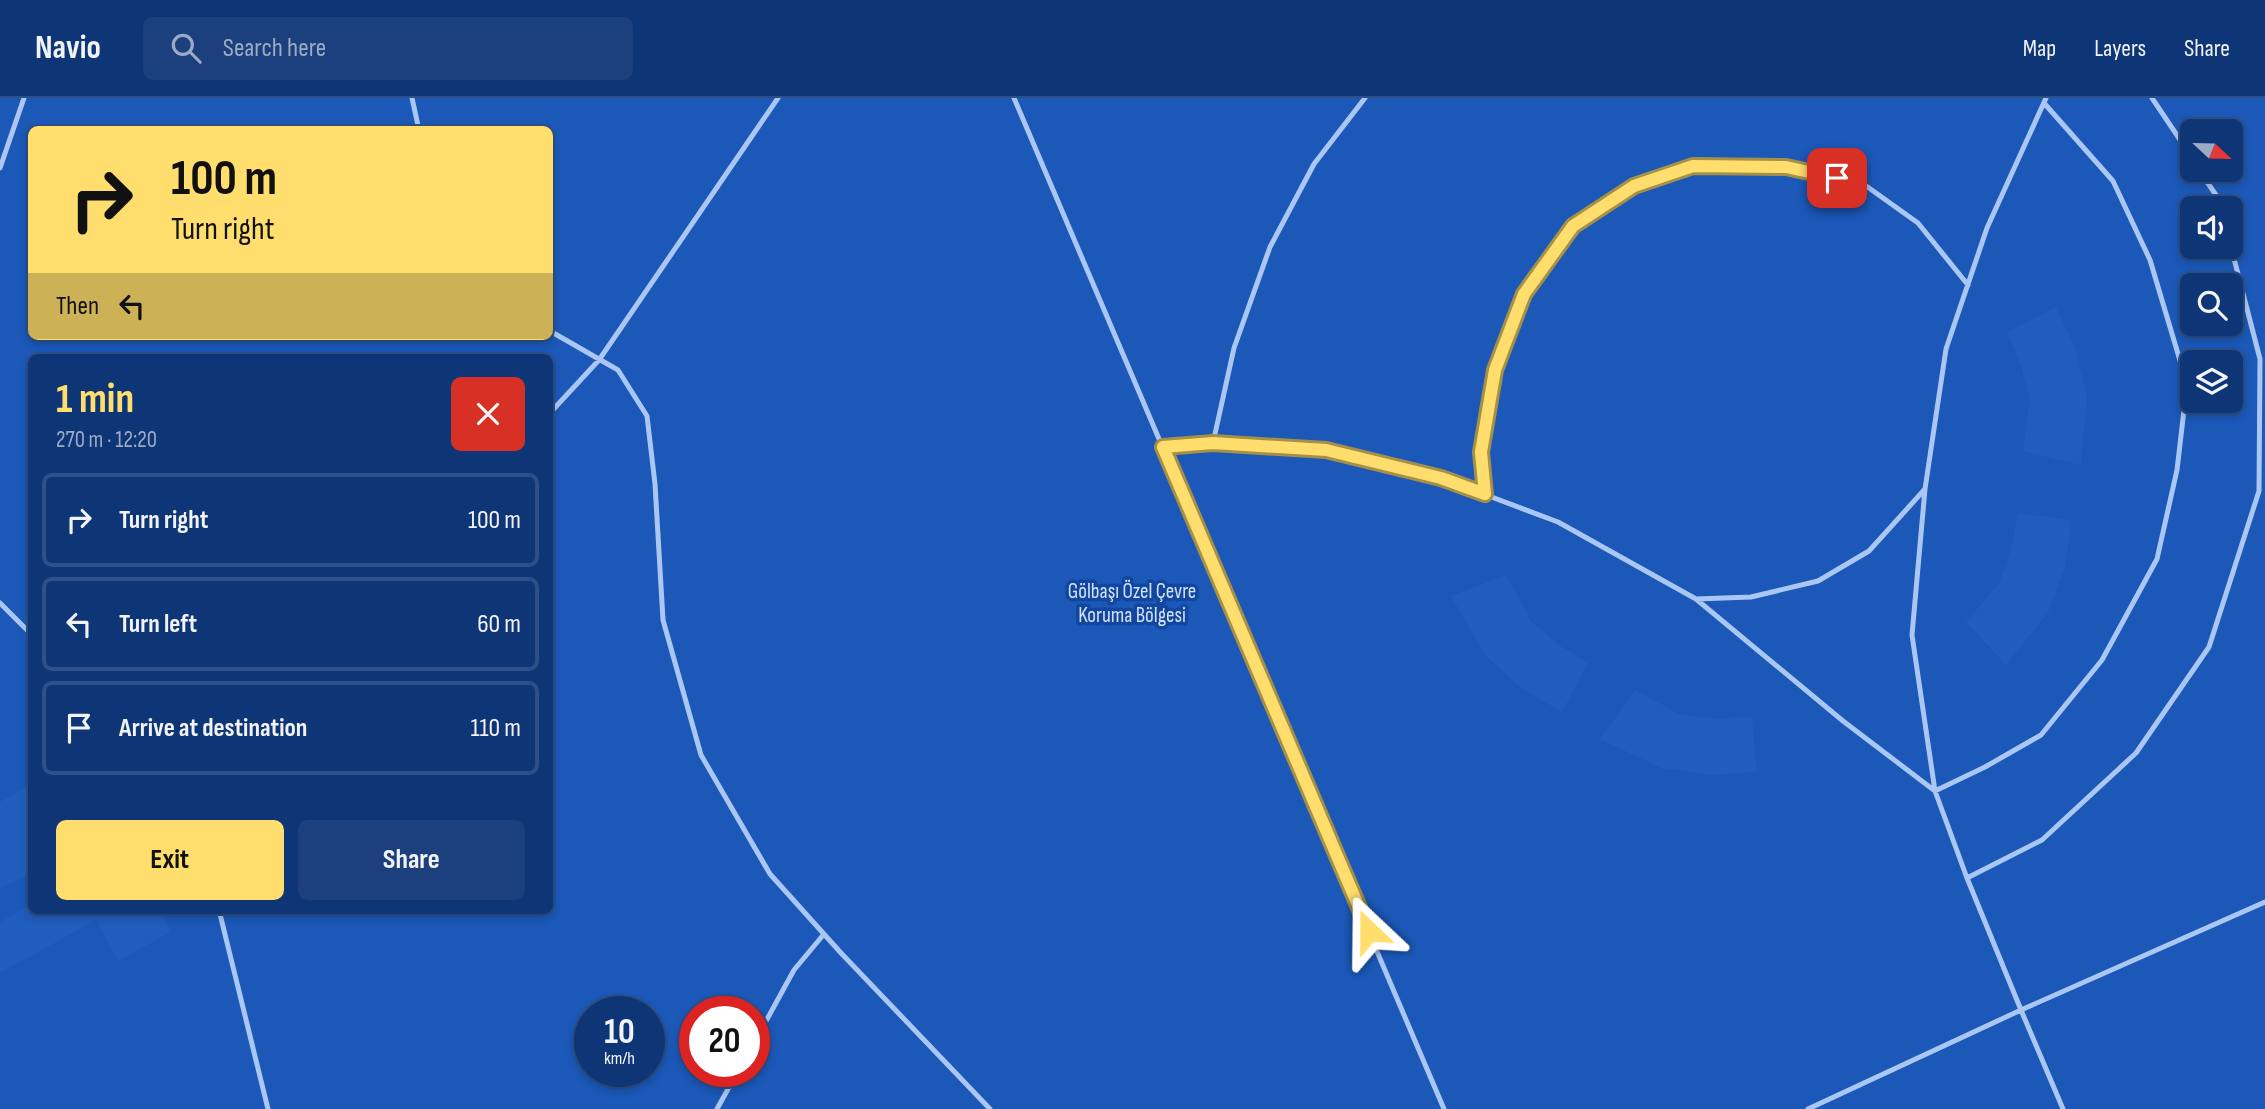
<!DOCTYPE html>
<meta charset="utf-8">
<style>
:root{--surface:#0e3576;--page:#1c407e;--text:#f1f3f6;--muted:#9babc5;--line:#2e5088;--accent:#ffde6d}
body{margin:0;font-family:"Sofia Sans Condensed",sans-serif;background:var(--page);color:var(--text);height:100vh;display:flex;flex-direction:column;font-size:26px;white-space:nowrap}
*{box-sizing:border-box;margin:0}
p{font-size:23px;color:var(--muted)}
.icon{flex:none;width:38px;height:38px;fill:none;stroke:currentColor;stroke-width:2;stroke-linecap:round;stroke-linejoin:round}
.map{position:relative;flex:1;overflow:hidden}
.side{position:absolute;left:28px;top:256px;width:525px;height:560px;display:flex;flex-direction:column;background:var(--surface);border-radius:10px;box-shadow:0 4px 10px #0003,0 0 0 2px var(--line)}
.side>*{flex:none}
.guide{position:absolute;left:28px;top:28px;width:525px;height:214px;border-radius:10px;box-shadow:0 4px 10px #0003,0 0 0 2px var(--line);background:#ffde6d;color:#111;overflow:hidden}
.needle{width:46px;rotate:112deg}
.buttons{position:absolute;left:2180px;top:21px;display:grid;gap:14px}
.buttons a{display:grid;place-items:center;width:63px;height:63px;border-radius:10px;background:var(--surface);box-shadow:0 4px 10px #0003,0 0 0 2px var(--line);font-size:35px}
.speed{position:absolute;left:574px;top:898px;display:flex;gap:14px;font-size:35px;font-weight:700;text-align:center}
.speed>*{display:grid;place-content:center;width:91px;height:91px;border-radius:50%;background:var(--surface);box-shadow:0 4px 10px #0003,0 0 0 2px var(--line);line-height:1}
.speed small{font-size:18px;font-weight:400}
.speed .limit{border:10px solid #d22;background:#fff;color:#111}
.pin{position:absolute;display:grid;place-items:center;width:60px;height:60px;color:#fff;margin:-30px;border-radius:14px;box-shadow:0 4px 10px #0006}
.me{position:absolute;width:77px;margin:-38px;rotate:337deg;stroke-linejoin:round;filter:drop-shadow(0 0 5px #0008)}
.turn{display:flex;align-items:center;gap:24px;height:147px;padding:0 28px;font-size:32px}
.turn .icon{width:91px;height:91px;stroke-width:2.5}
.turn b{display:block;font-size:49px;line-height:60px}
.then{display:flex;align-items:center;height:66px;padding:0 28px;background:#0003;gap:14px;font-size:26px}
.round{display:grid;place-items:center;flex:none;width:74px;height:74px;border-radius:10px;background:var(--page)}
.summary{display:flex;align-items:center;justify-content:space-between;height:119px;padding:0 28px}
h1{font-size:42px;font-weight:700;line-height:52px;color:var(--accent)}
.cta{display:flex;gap:14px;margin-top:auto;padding:14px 28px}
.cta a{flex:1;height:80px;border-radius:10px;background:var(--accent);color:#111;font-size:28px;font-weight:700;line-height:80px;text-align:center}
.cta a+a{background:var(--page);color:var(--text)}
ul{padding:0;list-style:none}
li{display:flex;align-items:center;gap:21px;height:94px;margin:0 14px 10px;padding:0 14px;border:4px solid var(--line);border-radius:10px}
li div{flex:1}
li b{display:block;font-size:26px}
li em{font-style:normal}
header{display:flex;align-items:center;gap:42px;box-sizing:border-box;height:98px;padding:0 35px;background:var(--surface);border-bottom:2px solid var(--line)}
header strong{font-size:33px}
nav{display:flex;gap:38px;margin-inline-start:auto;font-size:24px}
.search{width:490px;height:63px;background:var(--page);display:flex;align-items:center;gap:18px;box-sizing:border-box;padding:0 24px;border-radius:10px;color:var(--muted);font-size:26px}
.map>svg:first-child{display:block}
.green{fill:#1b58b8;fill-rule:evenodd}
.building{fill:#215dbd}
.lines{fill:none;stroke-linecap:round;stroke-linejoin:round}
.service{stroke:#aac7f4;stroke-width:5}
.route-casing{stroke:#a69047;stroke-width:18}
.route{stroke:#ffde6d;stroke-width:12}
.labels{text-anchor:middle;stroke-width:7;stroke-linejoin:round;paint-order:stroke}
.park-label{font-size:21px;fill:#d3e3fe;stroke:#13479e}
</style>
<header>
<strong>Navio</strong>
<div class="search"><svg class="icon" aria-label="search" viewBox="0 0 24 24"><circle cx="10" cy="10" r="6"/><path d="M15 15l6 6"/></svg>Search here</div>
<nav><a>Map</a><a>Layers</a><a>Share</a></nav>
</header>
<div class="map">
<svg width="2265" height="1011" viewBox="0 0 2265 1011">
<rect width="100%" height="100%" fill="#13479e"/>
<path class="green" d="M0,0H2265V1011H0ZM32,32H550V238H32ZM2193,33H2231V72H2193ZM2193,110H2231V149H2193ZM2193,187H2231V226H2193ZM32,259H550V812H32ZM2193,264H2231V303H2193ZM590,914H649V973H590ZM695,914H754V973H695Z"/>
<path class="building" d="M2056,209L2076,252L2087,300L2081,367L2023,353L2030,301L2020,265L2007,234Z
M2018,415L2072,422L2065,468L2048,515L2006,567L1966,524L2000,484L2011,449Z
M1506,477L1531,523L1559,547L1588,565L1562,614L1521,590L1485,557L1451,498Z
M1635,592L1681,617L1717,620L1752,619L1757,674L1710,677L1661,670L1600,641Z
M32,685V774L0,791V704Z
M32,806V812H159L171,834L118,863L96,822L0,875V824Z"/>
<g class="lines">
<path class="service" d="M412,0L419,32
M1014,0L1444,1011
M2152,0L2193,61
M0,70L24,0
M2199,72L2220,103L2221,110
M550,233L618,272L647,318L655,386L663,522L701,657L770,776L841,855L990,1011
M550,315L599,262L778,0
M1213,345L1234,250L1270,149L1314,66L1365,0
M1163,349L1213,345L1326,352L1441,380L1558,424L1696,501L1843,623L1935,693L1985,669L2041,637L2102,562L2157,461L2177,372L2187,286L2150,162L2113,83L2044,5
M1485,396L1481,354L1495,272L1524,196L1573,128L1634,88L1693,68L1786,69L1862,85L1918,125L1968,187
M1696,501L1751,499L1818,483L1869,453L1925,391
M0,505L32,537
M1967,780L2042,742L2136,655L2209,549L2259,393L2260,261L2231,149
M219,812L268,1011
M754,945L794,872L824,836
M717,1011L738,973
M1808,1011L2021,912L1967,780L1935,693L1912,537L1925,391L1946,251L1987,130L2046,0
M2063,1011L2021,912L2265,804"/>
</g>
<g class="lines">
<defs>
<path id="route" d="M1369,833L1163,349L1213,345L1326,352L1441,380L1485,396L1481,354L1495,272L1524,196L1573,128L1634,88L1693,68L1786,69L1837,80"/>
</defs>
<use href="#route" class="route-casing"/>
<use href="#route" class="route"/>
</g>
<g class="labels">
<g class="park-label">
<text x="1132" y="500">Gölbaşı Özel Çevre<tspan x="1132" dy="24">Koruma Bölgesi</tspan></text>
</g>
</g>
</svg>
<div class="buttons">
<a><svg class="needle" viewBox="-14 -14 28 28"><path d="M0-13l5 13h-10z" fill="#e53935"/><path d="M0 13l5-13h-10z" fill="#9babc5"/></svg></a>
<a><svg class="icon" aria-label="sound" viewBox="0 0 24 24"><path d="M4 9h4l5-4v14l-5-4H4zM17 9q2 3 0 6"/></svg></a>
<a><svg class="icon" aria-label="search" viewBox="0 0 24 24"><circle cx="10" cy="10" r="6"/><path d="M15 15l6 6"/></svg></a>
<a><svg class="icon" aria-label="layers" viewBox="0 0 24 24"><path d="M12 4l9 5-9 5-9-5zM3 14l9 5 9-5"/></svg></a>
</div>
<div class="speed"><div>10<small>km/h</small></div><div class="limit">20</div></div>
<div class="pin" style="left:1837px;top:80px;background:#d93025"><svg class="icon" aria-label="arrive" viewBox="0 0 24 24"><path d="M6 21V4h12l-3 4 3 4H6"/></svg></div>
<svg class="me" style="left:1369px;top:833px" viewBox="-20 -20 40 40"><path d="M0-17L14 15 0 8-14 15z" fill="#ffde6d" stroke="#fff" stroke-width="4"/></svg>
<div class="guide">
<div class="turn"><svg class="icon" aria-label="right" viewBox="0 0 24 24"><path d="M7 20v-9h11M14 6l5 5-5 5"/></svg><div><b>100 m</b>Turn right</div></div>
<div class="then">Then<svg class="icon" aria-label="left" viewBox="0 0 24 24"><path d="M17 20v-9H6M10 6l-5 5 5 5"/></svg></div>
</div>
<section class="side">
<div class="summary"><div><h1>1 min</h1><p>270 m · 12:20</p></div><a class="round" style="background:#d93025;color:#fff"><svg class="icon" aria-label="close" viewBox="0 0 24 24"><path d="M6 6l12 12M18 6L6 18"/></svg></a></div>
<ul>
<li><svg class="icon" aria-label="right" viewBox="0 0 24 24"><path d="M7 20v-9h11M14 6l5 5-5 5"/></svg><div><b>Turn right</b></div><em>100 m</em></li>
<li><svg class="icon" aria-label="left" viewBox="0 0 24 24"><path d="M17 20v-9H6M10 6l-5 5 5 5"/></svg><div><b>Turn left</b></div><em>60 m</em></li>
<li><svg class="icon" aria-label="arrive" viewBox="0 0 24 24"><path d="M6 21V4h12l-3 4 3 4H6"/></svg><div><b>Arrive at destination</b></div><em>110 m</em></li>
</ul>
<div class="cta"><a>Exit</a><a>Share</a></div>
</section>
</div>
